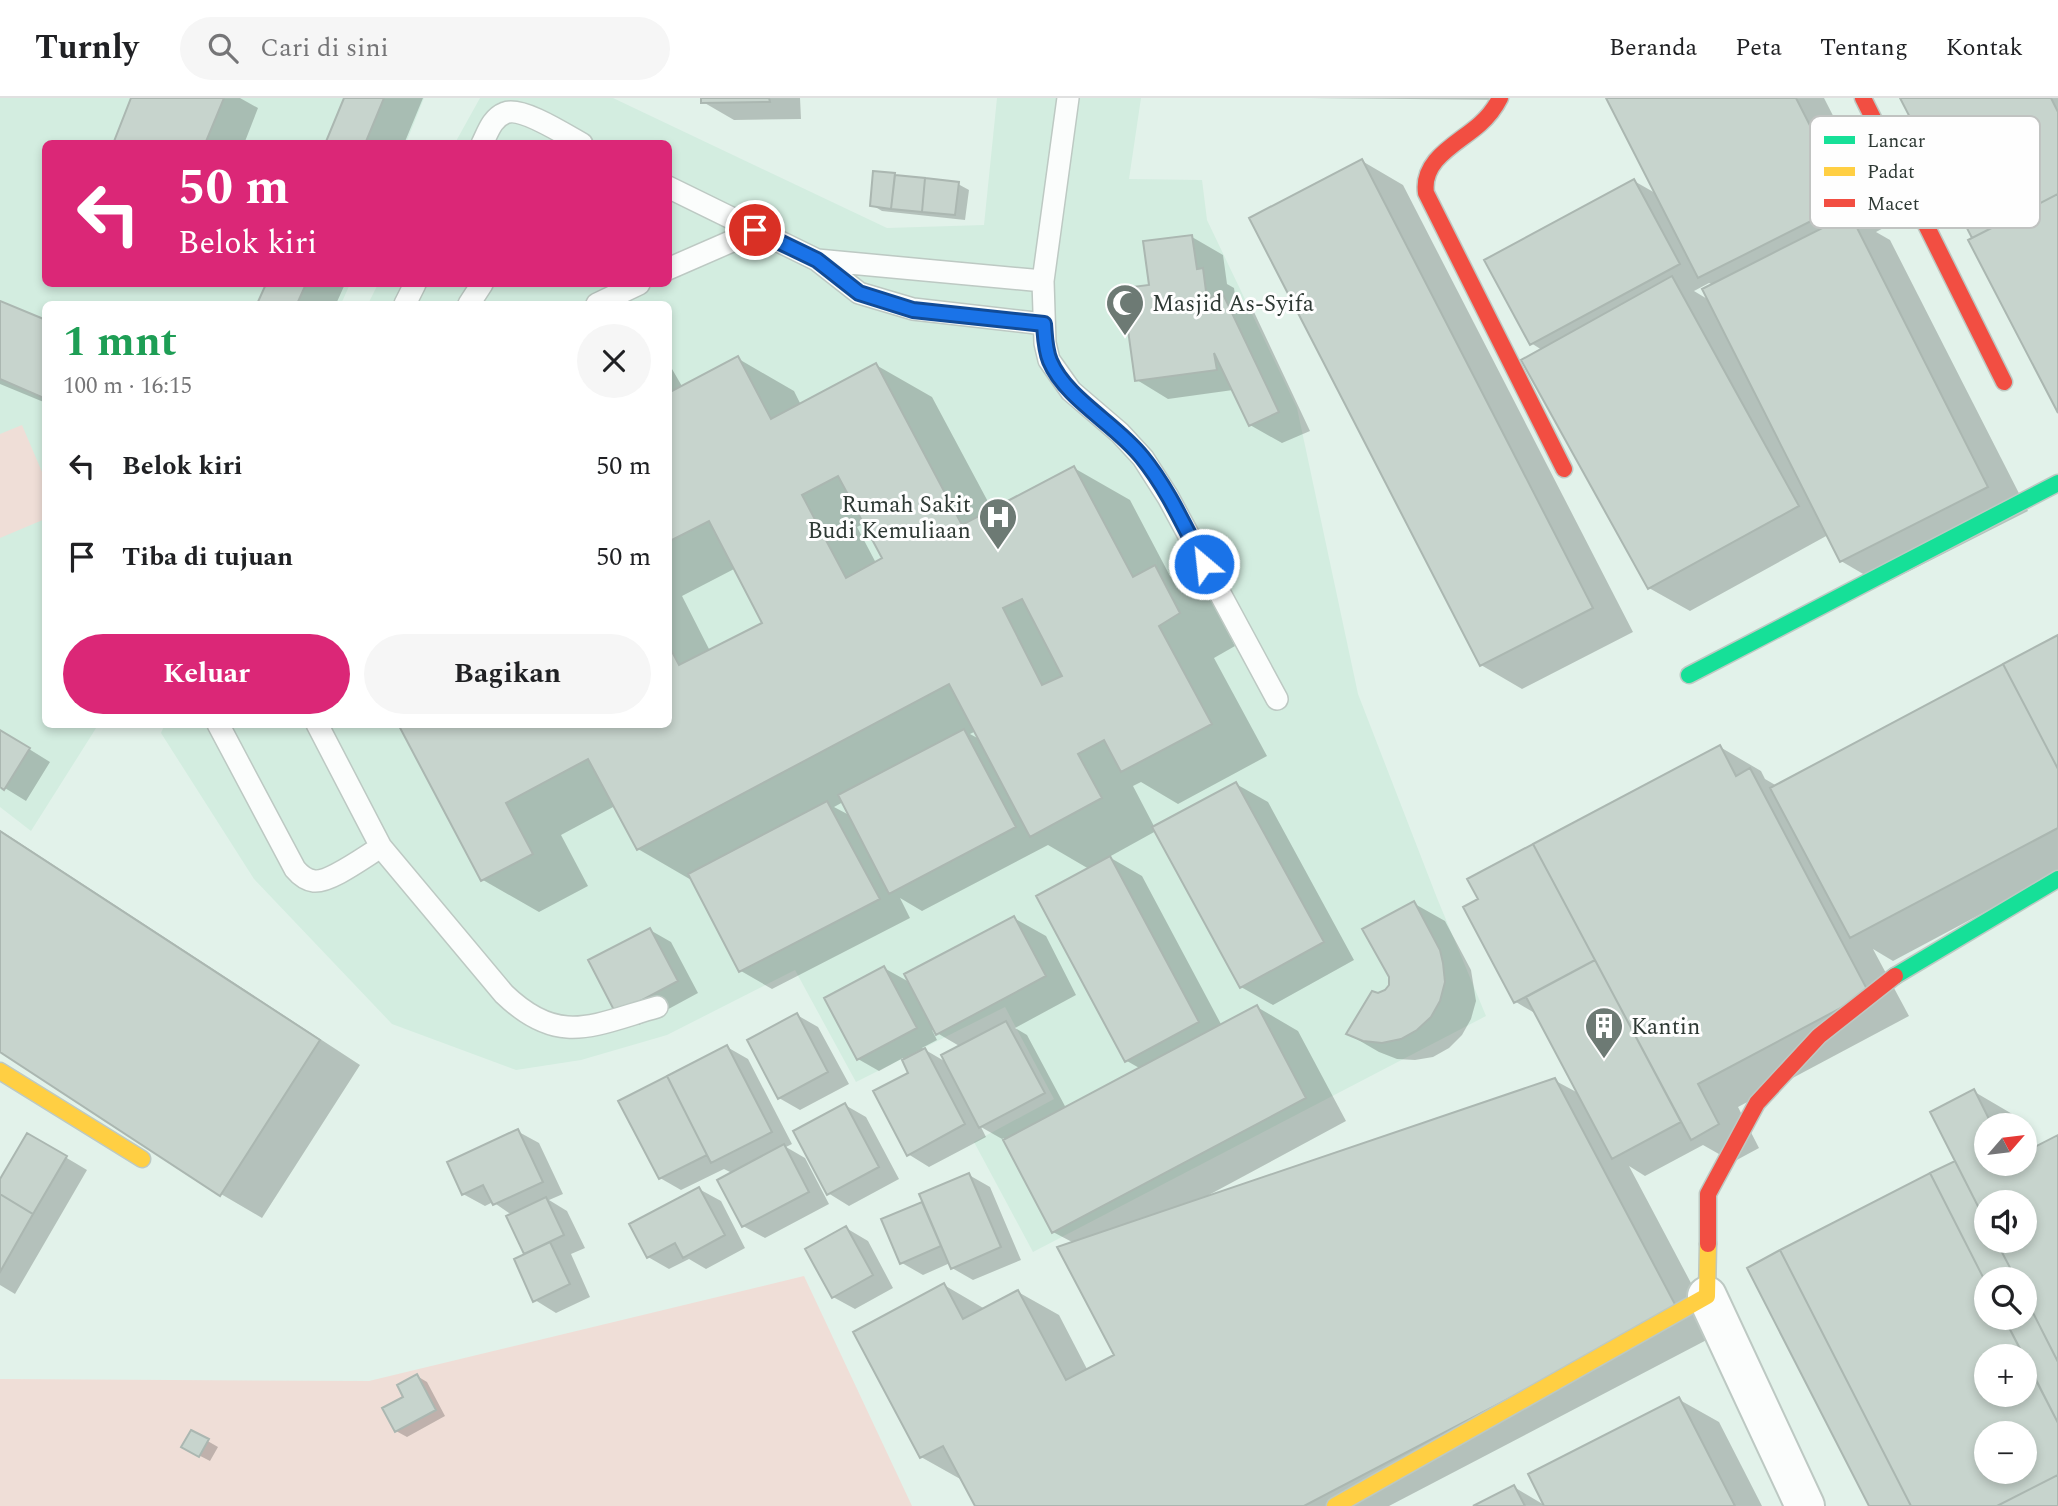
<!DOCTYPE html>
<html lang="id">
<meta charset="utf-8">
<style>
:root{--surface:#fff;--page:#f6f6f6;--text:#202124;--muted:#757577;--line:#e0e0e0;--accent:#db2777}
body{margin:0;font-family:Spectral,serif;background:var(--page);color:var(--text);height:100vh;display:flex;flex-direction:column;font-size:26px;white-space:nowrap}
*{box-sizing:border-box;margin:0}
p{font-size:23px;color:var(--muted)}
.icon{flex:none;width:38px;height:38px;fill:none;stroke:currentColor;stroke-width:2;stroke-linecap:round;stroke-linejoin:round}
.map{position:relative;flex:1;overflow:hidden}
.sheet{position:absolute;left:42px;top:203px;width:630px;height:427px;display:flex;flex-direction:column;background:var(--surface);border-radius:10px;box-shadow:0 4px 10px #0003}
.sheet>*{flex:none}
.hud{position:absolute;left:42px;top:42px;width:630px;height:147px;border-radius:10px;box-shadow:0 4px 10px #0003;background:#db2777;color:#fff;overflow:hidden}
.needle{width:46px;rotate:62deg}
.buttons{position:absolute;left:1974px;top:1015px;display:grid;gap:14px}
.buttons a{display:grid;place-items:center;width:63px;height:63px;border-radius:50%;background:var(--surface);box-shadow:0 4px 10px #0003;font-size:35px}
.pin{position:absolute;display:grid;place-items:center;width:60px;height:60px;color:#fff;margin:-30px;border:4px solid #fff;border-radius:50%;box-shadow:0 2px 7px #0007}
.me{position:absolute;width:77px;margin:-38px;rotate:332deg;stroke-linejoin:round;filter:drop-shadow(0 0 5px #0008)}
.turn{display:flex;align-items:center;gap:24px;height:147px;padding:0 21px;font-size:32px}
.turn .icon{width:91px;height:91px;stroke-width:2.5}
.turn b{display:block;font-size:49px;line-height:60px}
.round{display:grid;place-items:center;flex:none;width:74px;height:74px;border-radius:37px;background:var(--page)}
.headline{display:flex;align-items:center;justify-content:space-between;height:119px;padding:0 21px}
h1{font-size:42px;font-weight:700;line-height:52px;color:#1e9e55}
.primary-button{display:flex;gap:14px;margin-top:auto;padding:14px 21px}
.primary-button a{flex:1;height:80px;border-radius:42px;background:var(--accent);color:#fff;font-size:28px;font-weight:700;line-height:80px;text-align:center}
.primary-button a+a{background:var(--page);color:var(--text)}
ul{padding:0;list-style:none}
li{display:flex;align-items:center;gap:21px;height:91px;padding:0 21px}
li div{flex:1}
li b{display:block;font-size:26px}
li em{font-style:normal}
header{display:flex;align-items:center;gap:42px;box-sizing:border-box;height:98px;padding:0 35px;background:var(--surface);border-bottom:2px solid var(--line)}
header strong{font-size:33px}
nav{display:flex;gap:38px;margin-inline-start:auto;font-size:24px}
.search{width:490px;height:63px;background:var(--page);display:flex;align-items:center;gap:18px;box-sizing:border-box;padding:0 24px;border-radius:38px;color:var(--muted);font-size:26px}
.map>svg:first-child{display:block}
.built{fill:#d3ede0}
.green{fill:#efded7}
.shadow{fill:#0003;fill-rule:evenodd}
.building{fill:#c7d4cd;stroke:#abb7b1;stroke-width:2;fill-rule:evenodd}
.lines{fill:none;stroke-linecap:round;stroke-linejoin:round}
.lane-casing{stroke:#bdc9c3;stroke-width:24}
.street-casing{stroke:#bdc9c3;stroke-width:42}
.fast-casing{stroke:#bdc9c3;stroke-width:19}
.slow-casing{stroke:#bdc9c3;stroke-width:19}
.jam-casing{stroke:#bdc9c3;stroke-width:19}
.lane{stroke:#fbfdfc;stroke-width:21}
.street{stroke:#fbfdfc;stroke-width:38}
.fast{stroke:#16e098;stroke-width:16}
.slow{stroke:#ffcf43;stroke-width:16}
.jam{stroke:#f24e42;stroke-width:16}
.route-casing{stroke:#114b97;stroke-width:18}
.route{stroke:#1a73e8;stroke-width:12}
.labels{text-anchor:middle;stroke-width:6;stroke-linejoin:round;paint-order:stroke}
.poi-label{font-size:23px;fill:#2e3934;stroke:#fefefe;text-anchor:start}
.key{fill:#fefefe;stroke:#c0c3c1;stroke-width:2}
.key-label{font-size:19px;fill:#2e3934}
</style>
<header>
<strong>Turnly</strong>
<div class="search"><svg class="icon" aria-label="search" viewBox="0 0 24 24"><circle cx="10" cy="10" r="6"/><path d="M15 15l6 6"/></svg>Cari di sini</div>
<nav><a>Beranda</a><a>Peta</a><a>Tentang</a><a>Kontak</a></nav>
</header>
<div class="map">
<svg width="2058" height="1408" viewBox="0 0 2058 1408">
<rect width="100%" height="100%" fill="#e2f2ea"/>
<path class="built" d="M0,0H424L406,45L46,46V186H350L341,206H46V626L98,627L31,733L0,709Z
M480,0H613L887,130L984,127L997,0H1141L1129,81L1202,82L1207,122L1297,310L1358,596L1437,800L1486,918L1033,1154L974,1044L1054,1001L1005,909L856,984L795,872L667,937L581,962L516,972L392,926L254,781L161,635L165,626H668V206H368L378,186H668V46L455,45Z"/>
<path class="green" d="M22,327L45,381V421L0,440V336Z
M804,1178L912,1408H0V1281L369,1283Z"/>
<path class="shadow" d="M133,0H240L258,10L244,46H115Z
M346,0H423L404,46H327Z
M702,0H800L801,21L734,22L703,4Z
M1310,0H1508V2Z
M1608,0H1824L1889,127L1876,134L1890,142L2028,413L1882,487L1841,463L1828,437L1690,513L1649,490L1542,252L1531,245L1634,83L1657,96ZM1709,185L1714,187L1709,202L1694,193Z
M1902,0H2058V312L1974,140Z
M1362,63L1403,87L1633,534L1522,591L1481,567Z
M875,74L958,86L969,92L965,122L882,113L872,107Z
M1192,139L1223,157L1227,186L1234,190L1236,204L1254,214L1310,333L1282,345L1250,327L1233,292L1168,301L1137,282L1136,203Z
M268,186H345L336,206H259Z
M0,205L46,224V305L0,286Z
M737,260L794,293L801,307L876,267L932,299L993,413L1074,370L1130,402L1170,478L1211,502L1235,548L1214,560L1267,658L1178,706L1141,684L1133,688L1155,730L1236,686L1268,704L1354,862L1273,907L1241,889L1156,733L1109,759L1142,778L1222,928L1257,909L1298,933L1346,1023L1205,1099V1100L1554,982L1580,996L1538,917L1516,904L1720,649L1761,673L1765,681L1777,688L2058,539V775L1893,863L1873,851L1909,918L1738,1009L1759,1050L1733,1064L1703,1047L1645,1078L1629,1068L1718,1236L1389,1408H977L962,1382L921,1359L944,1187L985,1211L1018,1194L1059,1217L1088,1273L1117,1257L1074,1145L1053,1134L1004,1040L1002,1041L981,1029L986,1039L929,1069L908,1056L911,975L903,960L879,973L858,961L884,870L911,885L1014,820L1046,838L1076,897L1015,930L1027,937L1066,1010L1141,971L1127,963L1089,771L1048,747L922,813L900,800L910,820L772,891L741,873L693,783L638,751L615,708L561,737L588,788L539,814L483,782L400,626H668V264L683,290ZM865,425L884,461L876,465L857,429ZM736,470L764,526L710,553L682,498ZM976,633L981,642L970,636ZM843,704L851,718L834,709ZM932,932L961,949L946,964L922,950L937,942Z
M0,633L50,664L26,703L0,687Z
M0,732L360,967L262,1120L221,1096L0,952Z
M1413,805L1445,823L1471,872L1476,903L1471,921L1462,937L1449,950L1433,959L1415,962L1397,961L1379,954L1348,936L1379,897L1386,894L1390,887Z
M650,832L671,844L698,895L639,927L617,914Z
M797,917L818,929L849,986L800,1012L779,1000Z
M727,949L748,961L792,1046L786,1049L805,1060L829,1106L765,1140L743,1128L732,1075L724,1071L681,1092L660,1080Z
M1973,993L2014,1017L2020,1027H1986V1066H2025V1037L2032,1052L2058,1039V1408H1871ZM1986,1104H2025V1143H1986ZM1986,1181H2025V1220H1986ZM1986,1258H2025V1297H1986ZM1986,1335H2025V1374H1986Z
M845,1007L866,1019L899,1081L849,1108L828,1095Z
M517,1033L539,1045L563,1096L549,1102L567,1113L585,1150L571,1156L590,1199L556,1215L535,1202L527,1157L508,1119L512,1117L493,1104L485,1108L463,1096Z
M28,1037L87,1072L15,1196L0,1187V1081L2,1082Z
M969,1077L990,1089L1021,1162L973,1182L952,1170L950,1165L923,1177L902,1165L883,1122L925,1104Z
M699,1091L721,1103L745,1150L706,1171L689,1161L669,1171L648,1159Z
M846,1130L868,1143L893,1190L855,1211L833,1199Z
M417,1278L427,1284L445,1318L407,1339L396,1333L406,1299Z
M1678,1301L1719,1324L1762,1408H1477L1514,1389L1546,1408Z
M192,1334L218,1349L210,1363L183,1349Z"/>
<path class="building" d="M131,0H224L205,46H113Z
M344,0H384L365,46H325Z
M701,0H769L770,4L701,5Z
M1606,0H1796L1849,104L1698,180Z
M1900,0H2051L2058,14V96L1972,140Z
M1362,61L1593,510L1480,568L1249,120Z
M873,73L895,75L891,111L870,108Z
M895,77L925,80L922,114L891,111Z
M925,80L959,84L955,117L922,114Z
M1634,81L1680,166L1530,247L1484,162Z
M2058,96V315L1968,142Z
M1850,116L1988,389L1840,464L1702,191Z
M1192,137L1197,171L1203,170L1207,201L1222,194L1279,314L1249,328L1214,255L1217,272L1135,283L1124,203L1134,202L1132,189L1149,187L1143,143Z
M1672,178L1799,408L1648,491L1521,262Z
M266,186H306L297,206H257Z
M0,203L46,222V301L0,281Z
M738,258L771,321L876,265L962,427L1074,368L1133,479L1155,467L1180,515L1159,528L1212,626L1121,674L1104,642L1078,656L1102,700L1030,739L949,586L637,752L588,661L506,705L533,756L481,783L398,626H668V546L679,567L762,525L709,423L668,444V295ZM838,378L882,460L846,480L802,397ZM1022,501L1062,578L1042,587L1003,510Z
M2058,537V671L2003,566Z
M2003,566L2058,671V730L1850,840L1770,690Z
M964,631L1016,729L889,796L838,697Z
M0,632L30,650L4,692L0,689Z
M1720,647L1736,678L1750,670L1869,895L1698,986L1719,1026L1691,1042L1533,746Z
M1236,684L1324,844L1240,890L1152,729Z
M827,703L880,801L739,874L688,776Z
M0,733L320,942L220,1098L0,954Z
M1533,746L1595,862L1514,905L1463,809L1478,801L1467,781Z
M1110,758L1199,924L1125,964L1036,798Z
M1414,803L1440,852L1443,865L1445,884L1440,903L1431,919L1417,932L1401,941L1382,945L1363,943L1346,936L1372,893L1378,895L1385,892L1389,887V879L1362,831Z
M1014,818L1046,878L936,937L904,876Z
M650,830L678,883L616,916L588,862Z
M1595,862L1681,1024L1612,1061L1526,899Z
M884,868L917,930L857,962L824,900Z
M1257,907L1306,1000L1052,1135L1003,1042Z
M797,915L828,974L778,1001L747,942Z
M1006,923L1045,995L979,1030L941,957Z
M727,947L772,1034L711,1065L667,978Z
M925,950L965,1026L907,1058L873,993L908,975L902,962Z
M667,978L707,1057L659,1081L618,1003Z
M1555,980L1678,1212L1304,1408H975L943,1348L920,1360L853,1234L944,1185L963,1221L1018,1192L1066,1282L1114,1257L1057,1149Z
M1974,991L1992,1027H1986V1066H2025V1054L2058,1037V1264L2025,1199V1181H2016L1996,1143H2025V1104H1986V1124L1930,1014Z
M845,1005L879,1069L827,1097L793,1033Z
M518,1031L543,1084L493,1107L483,1087L462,1097L447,1064Z
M27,1035L67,1058L33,1116L0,1096V1081Z
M784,1046L809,1094L742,1129L717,1082Z
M1955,1063L1986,1124V1143H1996L2016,1181H1986V1185L1930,1075Z
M969,1075L1001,1149L951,1171L919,1096Z
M1930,1075L1986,1185V1220H2004L2024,1258H1986V1297H2025V1260L2058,1325V1377L1997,1408H1911L1780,1152ZM1986,1335H2025V1374H1986Z
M699,1089L725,1137L683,1160L675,1145L647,1160L629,1126Z
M0,1096L33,1116L0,1174Z
M546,1099L564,1137L524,1156L506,1118Z
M922,1104L941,1148L900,1166L881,1121Z
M846,1128L873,1177L832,1200L805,1151Z
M550,1144L570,1186L533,1204L514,1161Z
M1780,1152L1911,1408H1869L1747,1170Z
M2025,1199L2058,1264V1325L2004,1220H2025Z
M417,1276L436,1312L395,1334L382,1310L403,1299L397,1287Z
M1679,1299L1735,1408H1544L1528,1376Z
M191,1332L209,1341L199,1359L181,1349Z
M2058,1377V1408H1997Z
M1514,1387L1525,1408H1473Z"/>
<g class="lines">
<defs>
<path id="lane" d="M482,46C488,34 492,20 505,15C521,8 566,37 582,46
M668,89L817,162L1043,183L1068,0
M817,162L859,195L913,211L1044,226
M668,171L755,133
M1043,183L1045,245L1049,262L1071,293L1120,335L1143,360L1168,399L1277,601
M405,206L415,186
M469,206L482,186
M597,206L639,186
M218,626L295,771C300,777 306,782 314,783C330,785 367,757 381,749
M317,626L381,749L504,896C559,949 593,927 657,909"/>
<path id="street" d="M1707,1198L1805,1408"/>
<path id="fast" d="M1689,577L2058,385
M1895,878L2058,781"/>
<path id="slow" d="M0,973L142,1061
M1335,1408L1707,1198L1708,1146"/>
<path id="jam" d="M1500,0C1495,10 1489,18 1480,26C1459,45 1421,61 1426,95L1564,371
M1863,0L2004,284
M1708,1146V1096L1757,1005L1819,938L1895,878"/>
</defs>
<use href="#lane" class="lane-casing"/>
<use href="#street" class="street-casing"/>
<use href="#fast" class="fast-casing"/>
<use href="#slow" class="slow-casing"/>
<use href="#jam" class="jam-casing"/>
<use href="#lane" class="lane"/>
<use href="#street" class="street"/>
<use href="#fast" class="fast"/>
<use href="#slow" class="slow"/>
<use href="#jam" class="jam"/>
</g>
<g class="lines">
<defs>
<path id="route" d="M755,132L817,162L859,195L913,212L1044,226C1045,238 1045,251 1050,263C1066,301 1116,326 1142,359C1168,391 1185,430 1204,466"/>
</defs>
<use href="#route" class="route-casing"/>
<use href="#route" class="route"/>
</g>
<defs>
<symbol id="mosque-pin" viewBox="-11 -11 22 30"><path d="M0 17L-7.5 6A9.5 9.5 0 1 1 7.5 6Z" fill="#6d7a74" stroke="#fefefe"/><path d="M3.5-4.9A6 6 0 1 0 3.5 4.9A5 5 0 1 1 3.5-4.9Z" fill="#fff"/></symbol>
<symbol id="hospital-pin" viewBox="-11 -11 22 30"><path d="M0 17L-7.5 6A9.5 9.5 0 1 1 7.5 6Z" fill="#6d7a74" stroke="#fefefe"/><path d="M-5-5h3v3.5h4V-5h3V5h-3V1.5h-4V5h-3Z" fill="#fff"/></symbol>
<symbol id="building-pin" viewBox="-11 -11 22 30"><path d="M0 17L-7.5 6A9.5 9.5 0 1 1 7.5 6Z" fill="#6d7a74" stroke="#fefefe"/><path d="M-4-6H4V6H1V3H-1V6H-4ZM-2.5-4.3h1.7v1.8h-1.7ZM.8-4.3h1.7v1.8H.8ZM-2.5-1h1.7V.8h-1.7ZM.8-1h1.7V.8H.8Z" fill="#fff"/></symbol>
</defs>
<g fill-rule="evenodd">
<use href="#mosque-pin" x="1103" y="183" width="44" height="60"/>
<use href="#hospital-pin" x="976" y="397" width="44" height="60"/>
<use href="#building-pin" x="1582" y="906" width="44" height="60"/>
</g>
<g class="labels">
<g class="poi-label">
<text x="1152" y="213">Masjid As-Syifa</text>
<text x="971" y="414" text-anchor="end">Rumah Sakit<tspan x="971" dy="26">Budi Kemuliaan</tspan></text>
<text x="1631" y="936">Kantin</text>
</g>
</g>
<rect x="1810" y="18" width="230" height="112" rx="10" class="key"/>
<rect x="1824" y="38" width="31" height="8" fill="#16e098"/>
<rect x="1824" y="69" width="31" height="9" fill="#ffcf43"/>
<rect x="1824" y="101" width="31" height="8" fill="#f24e42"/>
<g class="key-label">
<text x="1867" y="49">Lancar</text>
<text x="1867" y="80">Padat</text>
<text x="1867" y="112">Macet</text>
</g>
</svg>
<div class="buttons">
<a><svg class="needle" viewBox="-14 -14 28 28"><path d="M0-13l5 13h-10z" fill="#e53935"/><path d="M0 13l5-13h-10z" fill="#757577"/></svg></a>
<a><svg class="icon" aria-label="sound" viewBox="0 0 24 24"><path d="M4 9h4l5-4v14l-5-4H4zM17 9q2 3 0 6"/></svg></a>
<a><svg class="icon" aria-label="search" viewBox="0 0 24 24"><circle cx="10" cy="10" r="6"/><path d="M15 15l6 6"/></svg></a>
<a>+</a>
<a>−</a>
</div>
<div class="pin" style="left:755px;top:132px;background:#d93025"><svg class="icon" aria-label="arrive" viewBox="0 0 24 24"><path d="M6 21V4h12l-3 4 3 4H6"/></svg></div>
<svg class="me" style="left:1204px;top:466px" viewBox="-20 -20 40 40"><circle r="17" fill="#1a73e8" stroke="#fff" stroke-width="3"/><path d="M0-11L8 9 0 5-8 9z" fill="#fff"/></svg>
<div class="hud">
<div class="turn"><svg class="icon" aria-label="left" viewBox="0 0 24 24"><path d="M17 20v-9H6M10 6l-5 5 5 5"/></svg><div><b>50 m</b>Belok kiri</div></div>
</div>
<section class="sheet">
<div class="headline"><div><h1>1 mnt</h1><p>100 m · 16:15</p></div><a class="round"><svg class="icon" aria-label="close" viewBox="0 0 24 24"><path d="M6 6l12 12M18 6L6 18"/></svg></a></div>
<ul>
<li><svg class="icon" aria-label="left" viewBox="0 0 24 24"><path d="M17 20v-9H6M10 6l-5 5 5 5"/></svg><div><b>Belok kiri</b></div><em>50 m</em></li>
<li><svg class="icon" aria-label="arrive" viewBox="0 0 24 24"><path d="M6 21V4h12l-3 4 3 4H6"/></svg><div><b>Tiba di tujuan</b></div><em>50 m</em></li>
</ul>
<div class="primary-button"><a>Keluar</a><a>Bagikan</a></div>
</section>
</div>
